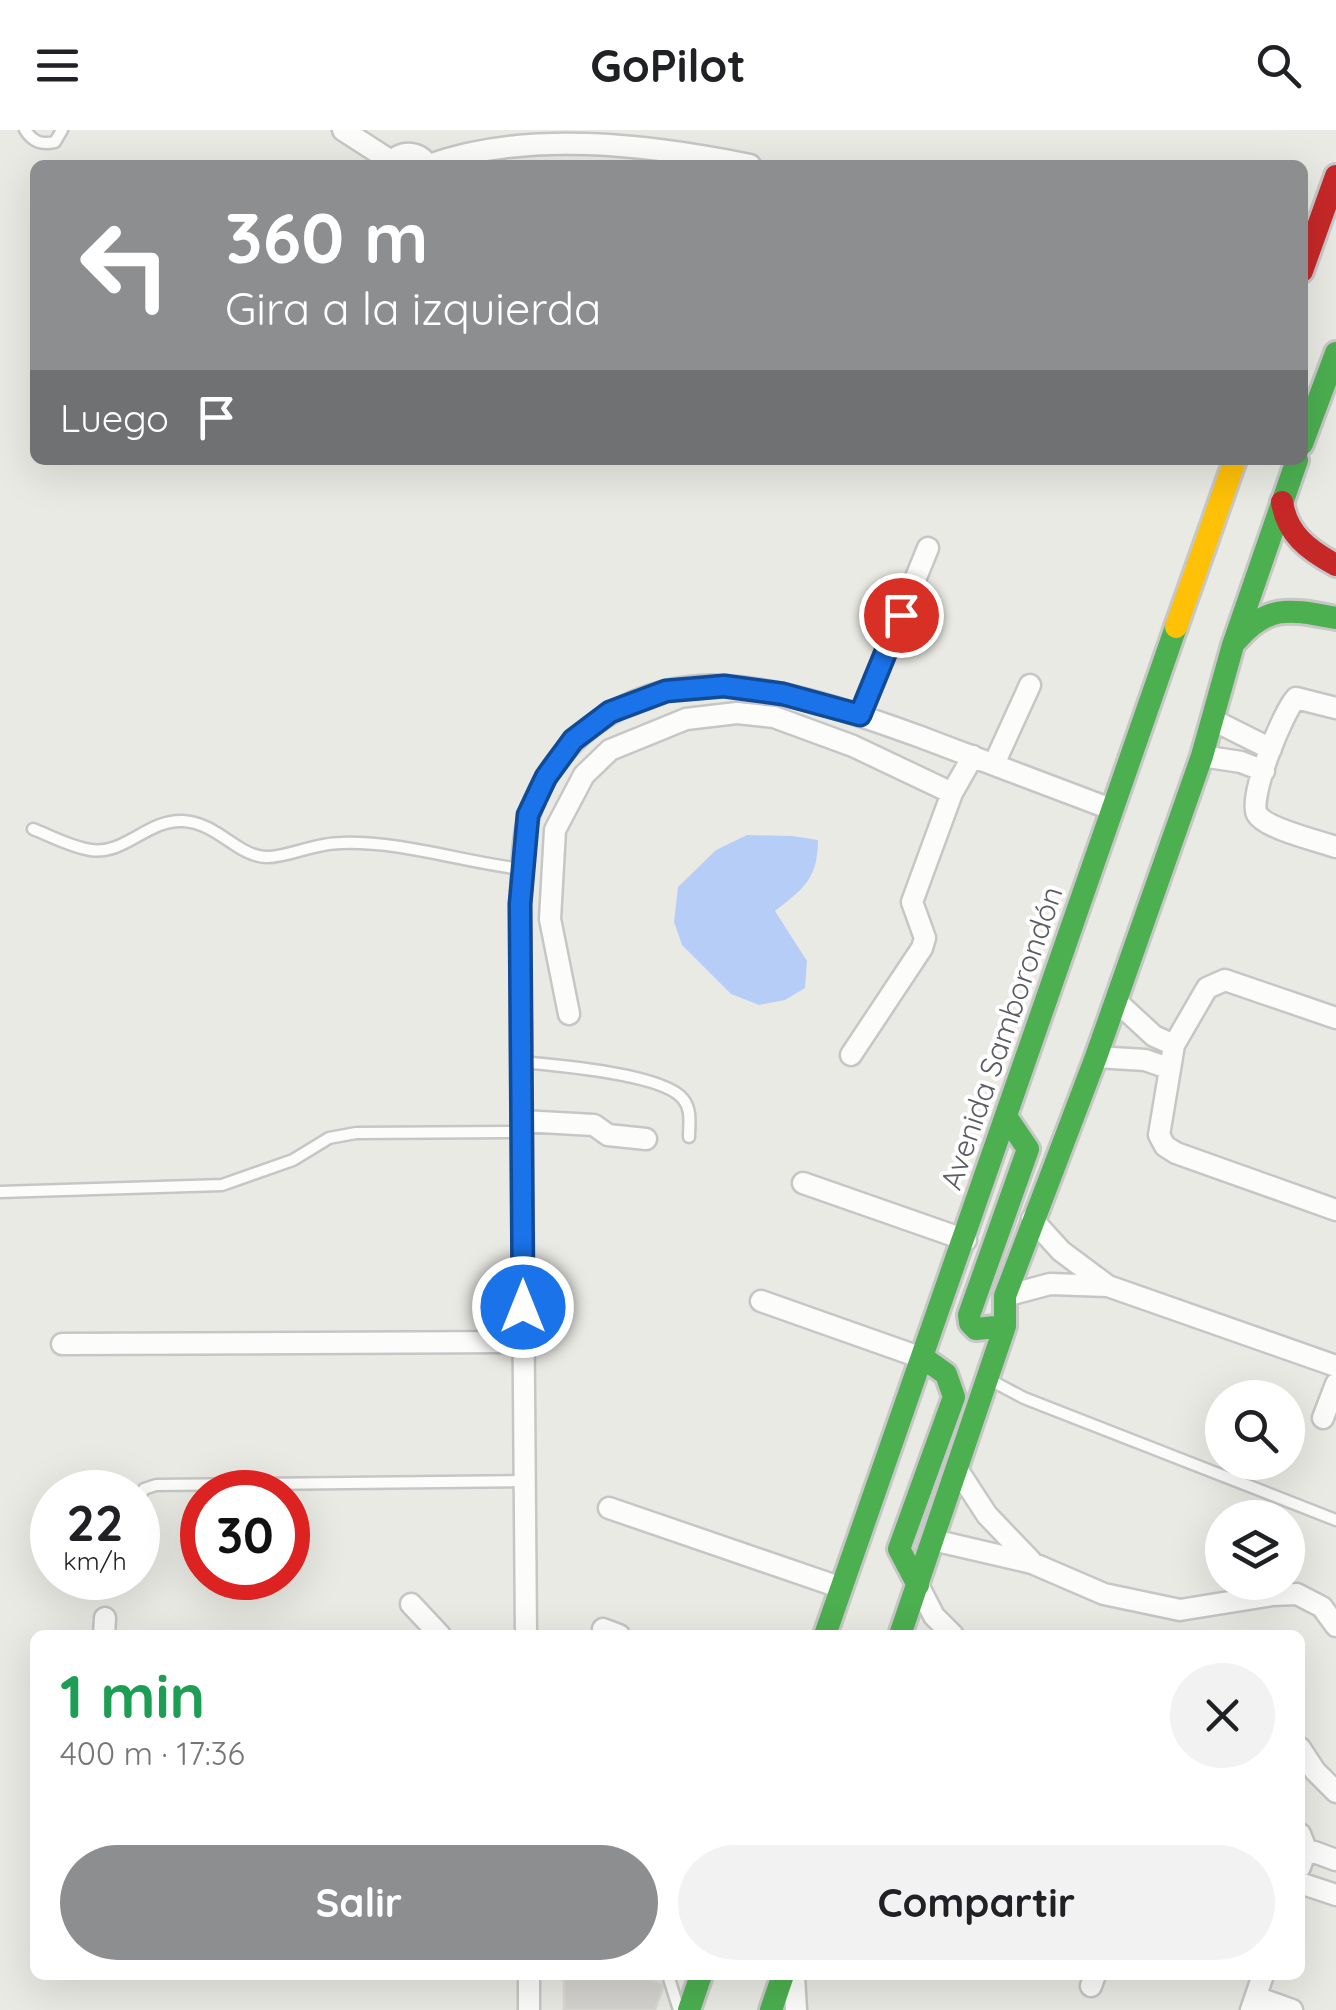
<!DOCTYPE html>
<html lang="es">
<meta charset="utf-8">
<style>
:root{--surface:#fff;--page:#f2f2f2;--text:#202124;--muted:#757577;--accent:#8c8e90}
body{margin:0;font-family:Quicksand,sans-serif;background:var(--page);color:var(--text);height:100vh;display:flex;flex-direction:column;font-size:38px;white-space:nowrap}
*{box-sizing:border-box;margin:0}
p{font-size:32px;color:var(--muted)}
.icon{flex:none;width:55px;height:55px;fill:none;stroke:currentColor;stroke-width:2;stroke-linecap:round;stroke-linejoin:round}
.map{position:relative;flex:1;overflow:hidden}
.side{position:absolute;left:30px;top:1500px;width:1275px;height:350px;display:flex;flex-direction:column;background:var(--surface);border-radius:15px;box-shadow:0 10px 40px #0002}
.side>*{flex:none}
.banner{position:absolute;left:30px;top:30px;width:1278px;height:305px;border-radius:15px;box-shadow:0 10px 40px #0002;background:#8c8e90;color:#fff;overflow:hidden}
.fabs{position:absolute;left:1205px;top:1250px;display:grid;gap:20px}
.fabs a{display:grid;place-items:center;width:100px;height:100px;border-radius:50%;background:var(--surface);box-shadow:0 10px 40px #0002;font-size:50px}
.speed{position:absolute;left:30px;top:1340px;display:flex;gap:20px;font-size:50px;font-weight:700;text-align:center}
.speed>*{display:grid;place-content:center;width:130px;height:130px;border-radius:50%;background:var(--surface);box-shadow:0 10px 40px #0002;line-height:1}
.speed small{font-size:25px;font-weight:400}
.speed .limit{border:15px solid #d22;background:#fff;color:#111}
.pin{position:absolute;display:grid;place-items:center;width:85px;height:85px;color:#fff;margin:-42px;border:5px solid #fff;border-radius:50%;box-shadow:0 2px 10px #0007}
.me{position:absolute;width:110px;margin:-55px;rotate:0deg;stroke-linejoin:round;filter:drop-shadow(0 0 8px #0008)}
.turn{display:flex;align-items:center;gap:35px;height:210px;padding:0 30px;font-size:45px}
.turn .icon{width:130px;height:130px;stroke-width:2.5}
.turn b{display:block;font-size:70px;line-height:85px}
.then{display:flex;align-items:center;height:95px;padding:0 30px;background:#0003;gap:20px;font-size:38px}
.round{display:grid;place-items:center;flex:none;width:105px;height:105px;border-radius:52px;background:var(--page)}
.head{display:flex;align-items:center;justify-content:space-between;height:170px;padding:0 30px}
h1{font-size:60px;font-weight:700;line-height:75px;color:#1e9e55}
.cta{display:flex;gap:20px;margin-top:auto;padding:20px 30px}
.cta a{flex:1;height:115px;border-radius:60px;background:var(--accent);color:#fff;font-size:40px;font-weight:700;line-height:115px;text-align:center}
.cta a+a{background:var(--page);color:var(--text)}
header{display:flex;justify-content:space-between;align-items:center;height:130px;padding:0 30px;background:var(--surface);font-size:45px;font-weight:700}
.map>svg:first-child{display:block}
.water{fill:#b6cef7}
.building{fill:#d4d3cf;stroke:#dad9d3;stroke-width:2.5}
.lines{fill:none;stroke-linecap:round;stroke-linejoin:round}
.lane-casing{stroke:#c6c6c6;stroke-width:15}
.street-casing{stroke:#c6c6c6;stroke-width:25}
.fast-casing{stroke:#c6c7c6;stroke-width:28}
.slow-casing{stroke:#c6c7c6;stroke-width:28}
.jam-casing{stroke:#c6c7c6;stroke-width:28}
.lane{stroke:#fcfcfb;stroke-width:10}
.street{stroke:#fcfcfb;stroke-width:20}
.fast{stroke:#4caf50;stroke-width:22}
.slow{stroke:#ffc107;stroke-width:22}
.jam{stroke:#c62828;stroke-width:22}
.route-casing{stroke:#114b97;stroke-width:25}
.route{stroke:#1a73e8;stroke-width:18}
.labels{text-anchor:middle;stroke-width:8;stroke-linejoin:round;paint-order:stroke}
.street-label{font-size:30px;fill:#5a5c62;stroke:#fff}
</style>
<header><svg class="icon" aria-label="menu" viewBox="0 0 24 24"><path d="M4 6h16M4 12h16M4 18h16"/></svg>GoPilot<svg class="icon" aria-label="search" viewBox="0 0 24 24"><circle cx="10" cy="10" r="6"/><path d="M15 15l6 6"/></svg></header>
<div class="map">
<svg width="1336" height="1880" viewBox="0 0 1336 1880">
<rect width="100%" height="100%" fill="#eaeae4"/>
<path class="water" d="M747,705L792,706L818,710C818,749 803,759 775,781L807,831L805,858L785,870L759,875L731,864L682,815L674,792L678,757L716,720Z"/>
<path class="building" d="M564,1845H636L661,1853L663,1857L655,1880H564Z"/>
<g class="lines">
<defs>
<path id="lane" d="M25,0C33,12 41,15 55,12L62,0
M33,699C51,706 71,717 91,720C125,725 148,689 183,691C218,693 237,726 266,727C286,728 314,713 341,713C403,711 461,732 522,739
M522,932C556,935 664,944 683,969C692,980 689,994 689,1007
M0,1062L222,1055L293,1030L329,1008L356,1003L522,1002
M992,1251L1024,1268L1336,1390
M138,1369L144,1359L156,1355L525,1351
M668,1845L678,1877"/>
<path id="street" d="M343,0L391,31
M389,35C400,20 417,20 428,35
M429,35C525,0 647,14 750,35
M1336,578L1296,568C1283,582 1248,667 1257,684C1266,699 1319,711 1336,717
M860,585L928,418
M1213,590L1271,619
M1202,626L1241,632L1264,641
M994,634L1030,555
M1115,870L1154,906L1174,915
M569,884L550,789L555,700L584,645L610,620L686,589L737,583L774,587L853,616L952,663
M1336,888L1225,850L1207,858L1174,915L1159,1005L1165,1016L1176,1023L1336,1080
M851,925L922,818L925,808L912,772L952,663L973,626
M1096,927L1145,930L1168,938
M522,991L594,995L608,1005L646,1009
M803,1053L966,1110
M1032,1089L1061,1121L1108,1156L1336,1236
M1005,1166L1050,1154L1108,1156
M761,1171L925,1229
M62,1214L524,1212
M1323,1288L1336,1254
M957,1339L987,1385L1031,1431
M609,1378L842,1458
M933,1410L1032,1433L1104,1464L1180,1480L1272,1465L1297,1464L1322,1477L1336,1496
M918,1455L934,1486L953,1505
M411,1474L440,1505
M603,1499L619,1505
M104,1505L105,1488
M526,1505L520,774C523,745 521,710 530,683C557,600 641,550 726,556C792,560 856,584 918,606C983,630 1047,655 1111,679
M1300,1618L1315,1641L1336,1662
M1300,1704L1306,1719L1300,1737
M1306,1719L1336,1730
M1300,1753L1336,1765
M794,1845L796,1880
M1091,1856L1095,1845
M1256,1867L1292,1880
M529,1880V1845
M1251,1880L1263,1845"/>
<path id="fast" d="M1302,314L1336,223
M1237,510C1269,473 1292,480 1336,488
M1005,1196L976,1199L970,1193L969,1185L1028,1019L1007,988
M918,1455L899,1419L954,1267L946,1244L925,1229
M825,1505L1176,497
M900,1505L1005,1196V1166L1096,927L1202,626L1233,515L1297,330
M689,1880L701,1845
M771,1880L783,1845"/>
<path id="slow" d="M1176,497L1235,330"/>
<path id="jam" d="M1302,141L1336,46
M1282,372C1287,404 1308,420 1336,435"/>
</defs>
<use href="#lane" class="lane-casing"/>
<use href="#street" class="street-casing"/>
<use href="#fast" class="fast-casing"/>
<use href="#slow" class="slow-casing"/>
<use href="#jam" class="jam-casing"/>
<use href="#lane" class="lane"/>
<use href="#street" class="street"/>
<use href="#fast" class="fast"/>
<use href="#slow" class="slow"/>
<use href="#jam" class="jam"/>
</g>
<g class="lines">
<defs>
<path id="route" d="M523,1177L520,774L528,685L546,647L573,610L610,582L666,561L724,556L783,564L860,585L901,485"/>
</defs>
<use href="#route" class="route-casing"/>
<use href="#route" class="route"/>
</g>
<g class="labels">
<g class="street-label">
<text transform="translate(1002 908) rotate(-71)" y="10">Avenida Samborondón</text>
</g>
</g>
</svg>
<div class="fabs">
<a><svg class="icon" aria-label="search" viewBox="0 0 24 24"><circle cx="10" cy="10" r="6"/><path d="M15 15l6 6"/></svg></a>
<a><svg class="icon" aria-label="layers" viewBox="0 0 24 24"><path d="M12 4l9 5-9 5-9-5zM3 14l9 5 9-5"/></svg></a>
</div>
<div class="speed"><div>22<small>km/h</small></div><div class="limit">30</div></div>
<div class="pin" style="left:901px;top:485px;background:#d93025"><svg class="icon" aria-label="arrive" viewBox="0 0 24 24"><path d="M6 21V4h12l-3 4 3 4H6"/></svg></div>
<svg class="me" style="left:523px;top:1177px" viewBox="-20 -20 40 40"><circle r="17" fill="#1a73e8" stroke="#fff" stroke-width="3"/><path d="M0-11L8 9 0 5-8 9z" fill="#fff"/></svg>
<div class="banner">
<div class="turn"><svg class="icon" aria-label="left" viewBox="0 0 24 24"><path d="M17 20v-9H6M10 6l-5 5 5 5"/></svg><div><b>360 m</b>Gira a la izquierda</div></div>
<div class="then">Luego<svg class="icon" aria-label="arrive" viewBox="0 0 24 24"><path d="M6 21V4h12l-3 4 3 4H6"/></svg></div>
</div>
<section class="side">
<div class="head"><div><h1>1 min</h1><p>400 m · 17:36</p></div><a class="round"><svg class="icon" aria-label="close" viewBox="0 0 24 24"><path d="M6 6l12 12M18 6L6 18"/></svg></a></div>
<div class="cta"><a>Salir</a><a>Compartir</a></div>
</section>
</div>
